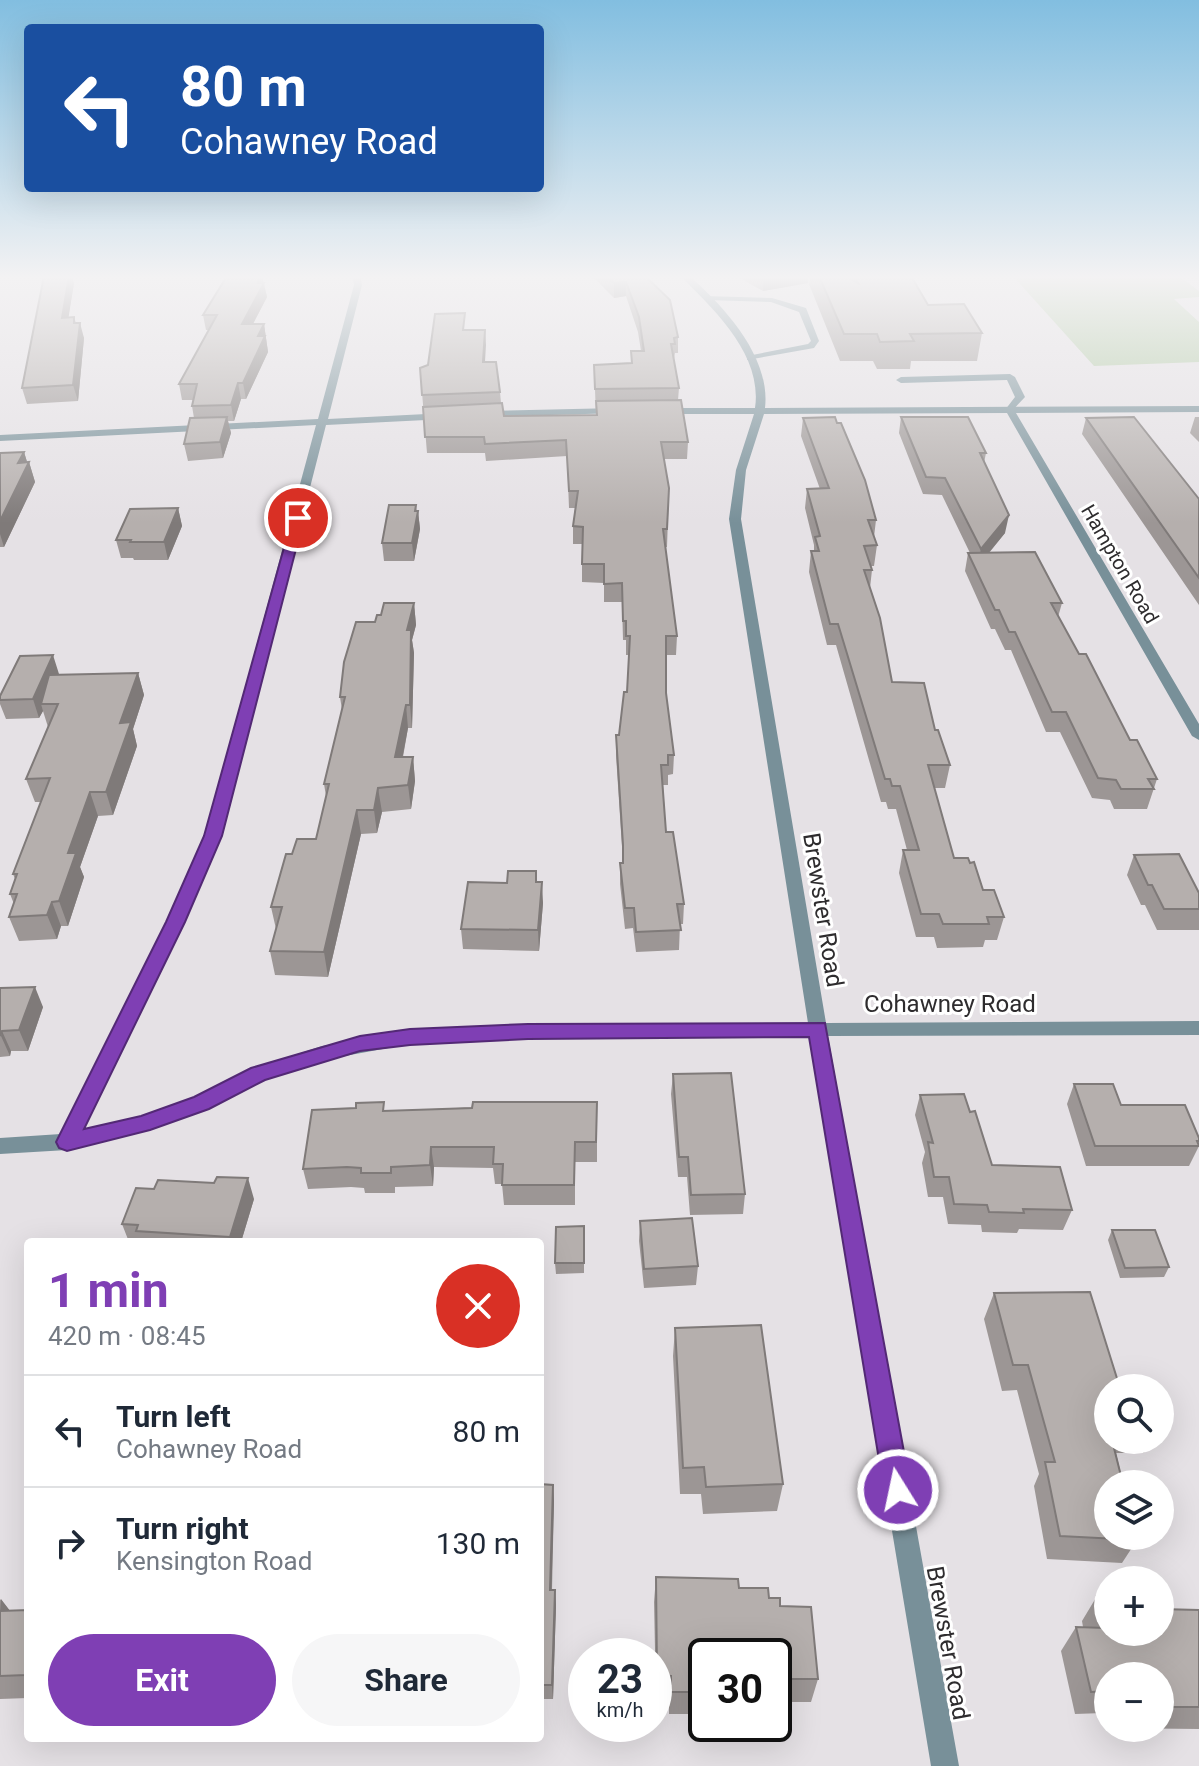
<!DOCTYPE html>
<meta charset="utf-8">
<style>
:root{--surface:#fff;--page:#f6f6f7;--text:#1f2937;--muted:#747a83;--line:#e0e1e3;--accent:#7f3fb4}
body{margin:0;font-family:Roboto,sans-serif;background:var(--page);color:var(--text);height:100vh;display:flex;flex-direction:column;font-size:30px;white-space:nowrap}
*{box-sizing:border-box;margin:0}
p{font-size:26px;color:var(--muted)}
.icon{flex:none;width:44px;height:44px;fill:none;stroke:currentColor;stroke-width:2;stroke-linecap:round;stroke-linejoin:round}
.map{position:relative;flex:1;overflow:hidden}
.side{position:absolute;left:24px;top:1238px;width:520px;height:504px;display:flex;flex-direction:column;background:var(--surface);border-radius:8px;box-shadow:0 8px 32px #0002}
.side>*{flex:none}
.hud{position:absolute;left:24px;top:24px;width:520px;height:168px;border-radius:8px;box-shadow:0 8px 32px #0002;background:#1a4fa0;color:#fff;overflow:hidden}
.controls{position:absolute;left:1094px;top:1374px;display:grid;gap:16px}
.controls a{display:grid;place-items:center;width:80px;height:80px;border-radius:50%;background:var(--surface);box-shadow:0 8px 32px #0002;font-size:40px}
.speed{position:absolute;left:568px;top:1638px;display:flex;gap:16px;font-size:40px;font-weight:700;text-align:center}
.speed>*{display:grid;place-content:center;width:104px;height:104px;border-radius:50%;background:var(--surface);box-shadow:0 8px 32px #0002;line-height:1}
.speed small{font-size:20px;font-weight:400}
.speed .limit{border:4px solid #111;border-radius:12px;background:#fff;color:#111}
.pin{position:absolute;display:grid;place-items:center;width:68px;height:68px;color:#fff;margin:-34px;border:4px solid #fff;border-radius:50%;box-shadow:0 2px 8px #0007}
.me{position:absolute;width:88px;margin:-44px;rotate:350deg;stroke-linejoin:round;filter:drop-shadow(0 0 6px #0008)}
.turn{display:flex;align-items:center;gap:28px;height:168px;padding:0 24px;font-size:36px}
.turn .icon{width:104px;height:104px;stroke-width:2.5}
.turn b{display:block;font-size:56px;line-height:68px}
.round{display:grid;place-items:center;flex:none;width:84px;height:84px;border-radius:42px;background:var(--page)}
.head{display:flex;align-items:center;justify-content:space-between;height:136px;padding:0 24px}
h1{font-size:48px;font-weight:700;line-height:60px;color:var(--accent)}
.primary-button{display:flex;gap:16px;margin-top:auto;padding:16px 24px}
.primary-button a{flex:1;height:92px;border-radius:48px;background:var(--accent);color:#fff;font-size:32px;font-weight:700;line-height:92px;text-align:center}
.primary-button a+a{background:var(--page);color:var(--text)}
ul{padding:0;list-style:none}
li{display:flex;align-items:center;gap:24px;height:112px;padding:0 24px;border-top:2px solid var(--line)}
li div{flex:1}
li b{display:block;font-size:30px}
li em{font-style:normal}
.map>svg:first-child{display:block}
.green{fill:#aec8a1}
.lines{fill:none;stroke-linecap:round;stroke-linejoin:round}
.lane{fill:#789099;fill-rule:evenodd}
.street{fill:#789099;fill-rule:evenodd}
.wall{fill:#9c9695;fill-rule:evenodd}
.shaded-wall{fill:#7f7a79}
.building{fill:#b5afad;stroke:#7f7a79;stroke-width:2}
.route{fill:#7f3fb4;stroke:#532975;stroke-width:2}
.labels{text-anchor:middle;stroke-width:6;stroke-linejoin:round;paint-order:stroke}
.far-street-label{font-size:20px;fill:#2e2c2e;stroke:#fff}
.street-label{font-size:24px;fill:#2e2c2e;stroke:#fff}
</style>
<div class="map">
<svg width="1199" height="1766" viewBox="0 0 1199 1766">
<rect width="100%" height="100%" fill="#e5e1e5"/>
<path class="green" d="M1179,276L1199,291V297L1174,299L1199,322V362L1094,366L1012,275Z"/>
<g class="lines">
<path class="lane" d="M704,296L772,298L806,308L819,341L814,348L747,360V356L808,344L811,341L799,312L771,302L707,300Z
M1010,374L1015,377L1025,397L1010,413L1005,410L1015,397L1007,380L901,383L896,380L901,377Z"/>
<path class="street" d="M352,275H360L362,285L328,419L446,413L451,416L446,419L326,425L221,836L184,922L82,1130L141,1117L194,1098L251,1069L322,1046L410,1030L528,1024L808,1023L729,519L736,470L754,414H661L656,411L661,408H755C763,355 714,309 679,275H688C724,306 771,357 765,408L1199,406V412L1016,413L1199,724V740L1192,736L1007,413L764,414L746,470L741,519L826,1023L1199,1021V1035L828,1036L959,1766H931L810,1036L528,1038L410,1044L323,1060L265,1079L208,1108L142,1132L67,1150L0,1154V1138L61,1134L168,922L205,836L316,425L0,441V435L318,419L354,285Z
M617,408L622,411L620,413L485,417L480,414L485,411Z"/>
</g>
<path class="wall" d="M262,276L267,297L253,324H264L268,352L246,399H241L234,421H228L231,433L223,458L188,461L184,444L194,418L192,406L193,400H182L179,384L209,330H206L203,315Z
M592,276H645L678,337V353H675L674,359L679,388L678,400L688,442L687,459H664L669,488L667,547H665L677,636L676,655H666V693L674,755L673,774L668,775V785H663L666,832L684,904L683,924H680L679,950L636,952L633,928L625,929L620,884V863L623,862L616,755V735H619L627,692L629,655H626V640H623L622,602H604V583L582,582V544H573V526L575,508H569L567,456L486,461L485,453H427L420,368L428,365L466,330H485V362L500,392L501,403L504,416L596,415L594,365L631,363V351H641L638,332L626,296L614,298Z
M736,276H808V283L763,291Z
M810,276H911L928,305L982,333L977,361H911L910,369H877L873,361H840L809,284Z
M74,283L68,318L74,317L76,323L84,338L78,401L27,404L22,388Z
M901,417L986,453L984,463L1005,533L989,553L1062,603L1058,617L1079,654L1130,740L1157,779L1147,809H1114L1110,800L1092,798L1060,732H1046L1011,650H1005L995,629H991L965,571L968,553H970L942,495L923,494L899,433Z
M1195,417H1199V442L1190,433Z
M803,418L876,520L874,537L877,545L874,566H871L872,570L870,588L892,682L935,730L950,765L945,788H934L954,858L983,890L1004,917L997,940H985L983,947L937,948L934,937H916L899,873L903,850H907L896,809H888L886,802H881L836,645H827L809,572L811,551H814V545L805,508L807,489H820L801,436Z
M1086,418L1199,499V605L1082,434Z
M24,452L27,462H29L35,482L4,547H0V453Z
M178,508L182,526L168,560H134L133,558H121L116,540Z
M418,511L420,529L414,561H384L382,543Z
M414,603L416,625L412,640L414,653L412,728H408L403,757H413L415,781L411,809L382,812L377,833L361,834L328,977L275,975L270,951L276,929L271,907L292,854L316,839L326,796L324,784L342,710L340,697L375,622L381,615Z
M138,673L144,695L133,729L137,746L113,815L98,816L80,867L84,877L68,926H61L57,939L19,941L9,917L14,904L10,894L15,879L13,874L41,802H35L26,779L48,727L43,711L39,718L6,719L0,704V696L59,674L58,675Z
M1134,855L1199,893V930H1157L1145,905H1141L1127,875Z
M537,882L543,903L539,951L463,949L461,929L507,883Z
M0,988L43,1007L28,1051H11L10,1056L0,1057Z
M673,1074L745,1194L743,1214L690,1215L687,1177H678L671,1094Z
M1074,1084L1199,1138V1146L1189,1166H1086L1067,1104Z
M920,1095L970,1112L992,1165L1072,1210L1063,1230L1019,1229L1017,1233L982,1232L981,1225L948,1224L943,1197H928L922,1163L925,1152L915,1115Z
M597,1102V1162H575V1205H504L502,1184H495L493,1168L434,1167L433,1186L395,1187V1193H365L364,1188L351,1187L308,1189L303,1169L386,1111Z
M254,1199L241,1242H129L122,1224Z
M640,1221L698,1266L696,1285L644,1288L639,1241Z
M584,1226V1273L556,1274L555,1263Z
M1112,1230L1169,1267L1164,1277L1120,1278L1108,1240Z
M994,1293L1108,1440H1151L1144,1453H1116L1137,1540L1122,1563L1047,1559L1034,1486L1039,1474L1017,1390L1002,1391L984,1319Z
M675,1328L783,1484L777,1511L703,1514L701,1494H680L673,1356Z
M540,1484L553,1485L554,1501L552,1590H555L556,1605L553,1699H540Z
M656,1577L739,1588L769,1598L780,1606L818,1679L811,1702H776L774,1709V1656H706V1714H669V1699L656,1698L654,1602Z
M1097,1596L1160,1609L1199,1610V1729L1107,1728L1103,1713L1075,1714L1061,1651L1076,1627H1083L1082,1621ZM1108,1676H1160V1728H1108Z
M0,1599L10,1611L28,1610V1698L0,1699Z"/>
<path class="shaded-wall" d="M69,276H72L74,283L66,333L62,318Z
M262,276L267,297L245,339L242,324L258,283Z
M764,276H808V283L763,291Z
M626,282V296L614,298V283Z
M80,323L84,338L78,401L73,385Z
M264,324L268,352L246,399L243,383L258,336Z
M485,330L486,345L484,378L483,362Z
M238,383L241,399L234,421L231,405Z
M227,417L231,433L223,458L220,442Z
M24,452L28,465L29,462L35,482L4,547L0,534V521L18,463Z
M416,505L417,517L418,511L420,529L414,561L412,543Z
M178,508L182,526L168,560L164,542Z
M1009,515L1005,533L977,567L981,549Z
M414,603L416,625L412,640L414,653L412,728L410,705L407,630Z
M53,655L59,674L46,704H41L43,711L39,718L33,699Z
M138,673L144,695L133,729L137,746L113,815L106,792L120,723Z
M406,705L408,728L398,781L395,757Z
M413,757L415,781L411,809L408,785Z
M378,788L382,812L377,833L374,810Z
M90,792L98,816L80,867L84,877L68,926L59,901L68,853Z
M357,810L361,834L328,977L324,952Z
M542,882L543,903L539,951L538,930Z
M52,902L61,926L57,939L47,915Z
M35,987L43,1007L28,1051L19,1030Z
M2,1031L11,1051L10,1056L1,1036Z
M431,1147L434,1167L433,1186L430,1165Z
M248,1178L254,1199L241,1242H231L230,1237Z
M553,1485L554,1501L551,1605L550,1590Z
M555,1590L556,1605L553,1699L552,1685Z
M1,1599L20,1624L0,1614Z"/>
<path class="building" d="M44,276H69L62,318L74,317V323H80L73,385L22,388Z
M227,276H262L258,283H264L242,324H264L258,336H265L243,383H238L231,405L192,406L197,384H179L217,315H203Z
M606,276H645L670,300L678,337L674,338L675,344H671L679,388L595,389L594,365L632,363L631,351H644L639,317L626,282L614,283Z
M819,276H845L858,283L854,276H911L928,305L964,304L982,333L910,334L914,341L880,342L877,334H844Z
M465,313L463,330H485L483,362H496L500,392L422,395L420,368L428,365L435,314Z
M681,400L688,442H661L669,488L667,529H663L677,636H666V693L674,755H668V765H661L666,832H673L684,904H677L681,930L636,932L634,908H625L620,863H623V845L616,735H619L624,692H627L630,636H626V621H623L622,583L604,584V564H582L583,527L573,526L578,491H569L566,440L485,444L484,437H425L423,407L502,403L504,416L597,415L596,401Z
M227,417L220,442L184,444L190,418Z
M835,417L837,423H841L865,480L876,520H868L877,545L864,546L872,570H864L880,618L892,682L924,683L935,730H938L950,765H928L954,858H968L970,863L974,862L983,890H994L1004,917H987L989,924H943L939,914H921L903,850H919L900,786H892L890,779H885L838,624H830L811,551H819L815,537L820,536L807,489L829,488L803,418Z
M901,417H968L986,453H980L1009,515L981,549L945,478L926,477Z
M1134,417L1199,499V578L1086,418Z
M24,452L18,463L29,462L0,521V453Z
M389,505H416L415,511H418L412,543H382Z
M178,508L164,542H130L131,540H116L130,509Z
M1035,552L1062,603H1051L1079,654H1086L1130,740H1137L1157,779H1148L1154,789H1121L1116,780L1098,778L1066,712H1052L1015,632H1009L999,610H995L968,553Z
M384,603H414L407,630H411L410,705H406L395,757H413L408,785L378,788L374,810H357L324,952L270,951L282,907H271L286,854H292L297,839H316L329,784H324L345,697H340L344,662L356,622H375L377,615H381Z
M53,655L33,699L0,700V696L20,656Z
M138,673L120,723L131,722L106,792H90L68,853H76L59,901L52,902L47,915L9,917L17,894H10L17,874H13L50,778L26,779L58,704H41L49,675Z
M1179,854L1199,893V909H1164L1152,885H1148L1134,855Z
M508,871H536V882H542L538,930L461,929L468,882L507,883Z
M35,987L19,1030L2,1031L0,1036V988Z
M731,1073L745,1194L691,1195L688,1157H679L673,1074Z
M1074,1084H1113L1121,1105H1185L1199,1138V1141H1197L1199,1146H1095Z
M964,1094L970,1112L975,1111L992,1165L1060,1167L1072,1210L1023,1209L1024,1213L989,1212L987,1205L954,1204L949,1177H934L928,1142L933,1143L920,1095Z
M384,1102L383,1111L472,1108L473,1102H597L596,1142H575L574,1185H502L503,1164H493L494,1147H431L430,1165L391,1167V1173H361V1168L347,1167L303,1169L312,1110L356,1108V1103Z
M217,1177L248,1178L230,1237L136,1231L138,1225L122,1224L136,1188L154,1189L158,1180L214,1183Z
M692,1218L698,1266L644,1269L640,1221Z
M584,1226V1263H555L556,1227Z
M1112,1230H1155L1169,1267L1125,1268Z
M1090,1292L1120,1388H1108V1440H1112L1123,1484H1108V1536H1136L1137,1540L1060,1536L1045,1462H1055L1028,1365H1013L994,1293Z
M761,1325L783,1484L706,1487L704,1467L683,1468L675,1328Z
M540,1484L553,1485L550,1590H555L552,1685H540Z
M656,1577L738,1579L739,1588H768L769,1598H780V1606L811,1607L818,1679H777L778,1693H774V1656H706V1692H671V1676L657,1675Z
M1097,1596L1108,1597V1632H1160V1608V1609L1199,1610V1707H1160V1676H1108V1691L1091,1692L1076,1627L1105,1628Z
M28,1610V1669L26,1675L0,1676V1611Z"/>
<linearGradient id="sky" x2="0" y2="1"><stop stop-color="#82bee0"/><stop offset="0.53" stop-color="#f3f2f3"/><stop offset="1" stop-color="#f3f2f3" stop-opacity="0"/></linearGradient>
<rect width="1199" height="523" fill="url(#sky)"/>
<path class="route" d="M293,515L304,518L222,836L185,922L84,1129L141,1116L194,1097L251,1068L360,1036L410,1029L528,1024L825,1023L911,1490L907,1499L898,1503L888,1499L884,1490L809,1037L528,1039L410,1045L360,1051L265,1080L209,1109L150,1130L67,1151L59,1148L56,1142L166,922L204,836Z"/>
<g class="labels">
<g class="far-street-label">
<text transform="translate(1120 564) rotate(60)" y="7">Hampton Road</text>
</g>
<g class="street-label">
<text transform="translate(823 910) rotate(81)" y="8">Brewster Road</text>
<text x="950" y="1012">Cohawney Road</text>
<text transform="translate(948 1643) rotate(80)" y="8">Brewster Road</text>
</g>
</g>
</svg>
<div class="controls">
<a><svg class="icon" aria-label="search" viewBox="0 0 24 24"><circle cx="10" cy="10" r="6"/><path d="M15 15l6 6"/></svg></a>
<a><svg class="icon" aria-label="layers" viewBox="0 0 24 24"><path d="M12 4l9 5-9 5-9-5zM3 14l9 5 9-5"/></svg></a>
<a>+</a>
<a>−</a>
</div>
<div class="speed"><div>23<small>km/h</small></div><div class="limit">30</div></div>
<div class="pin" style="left:298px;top:518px;background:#d93025"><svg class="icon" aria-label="arrive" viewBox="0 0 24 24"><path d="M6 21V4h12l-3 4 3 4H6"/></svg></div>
<svg class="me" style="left:898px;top:1490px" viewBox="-20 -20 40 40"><circle r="17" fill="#7f3fb4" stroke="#fff" stroke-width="3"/><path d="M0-11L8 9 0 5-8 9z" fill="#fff"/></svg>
<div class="hud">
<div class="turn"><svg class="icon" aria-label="left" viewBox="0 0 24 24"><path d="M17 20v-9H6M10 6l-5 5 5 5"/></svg><div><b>80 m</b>Cohawney Road</div></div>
</div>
<section class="side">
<div class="head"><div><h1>1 min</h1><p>420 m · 08:45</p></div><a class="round" style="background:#d93025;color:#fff"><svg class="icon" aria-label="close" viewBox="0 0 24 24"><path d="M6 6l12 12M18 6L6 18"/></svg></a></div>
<ul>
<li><svg class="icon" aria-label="left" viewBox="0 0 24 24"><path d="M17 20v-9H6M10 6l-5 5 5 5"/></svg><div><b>Turn left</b><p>Cohawney Road</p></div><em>80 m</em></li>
<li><svg class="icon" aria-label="right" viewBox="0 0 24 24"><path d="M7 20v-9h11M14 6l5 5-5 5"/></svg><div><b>Turn right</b><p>Kensington Road</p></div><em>130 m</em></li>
</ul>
<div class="primary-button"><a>Exit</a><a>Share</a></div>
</section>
</div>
